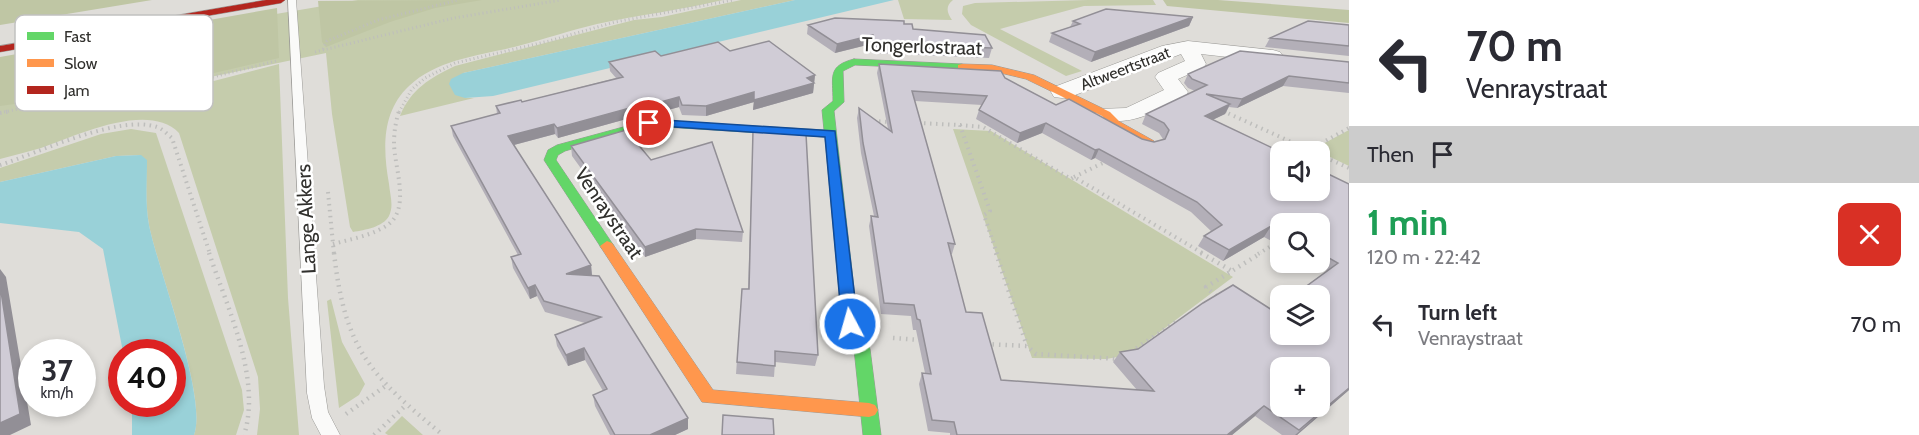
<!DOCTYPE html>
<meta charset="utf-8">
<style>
:root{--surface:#fff;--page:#f7f7f7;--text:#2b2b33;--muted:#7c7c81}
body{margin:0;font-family:Cabin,sans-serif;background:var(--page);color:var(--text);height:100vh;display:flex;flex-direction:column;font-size:22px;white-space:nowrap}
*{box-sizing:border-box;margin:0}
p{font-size:20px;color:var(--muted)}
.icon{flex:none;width:33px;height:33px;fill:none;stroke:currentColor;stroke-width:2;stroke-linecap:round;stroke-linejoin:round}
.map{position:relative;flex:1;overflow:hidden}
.details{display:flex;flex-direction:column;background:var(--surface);width:570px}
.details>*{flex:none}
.banner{background:#fff;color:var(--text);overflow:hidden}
.controls{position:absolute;left:1270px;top:141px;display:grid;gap:12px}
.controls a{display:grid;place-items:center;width:60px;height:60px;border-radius:12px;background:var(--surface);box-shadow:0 3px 9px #0003;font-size:30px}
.speed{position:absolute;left:18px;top:339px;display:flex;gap:12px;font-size:30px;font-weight:700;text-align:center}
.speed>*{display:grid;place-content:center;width:78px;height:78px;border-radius:50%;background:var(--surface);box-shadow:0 3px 9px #0003;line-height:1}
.speed small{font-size:15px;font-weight:400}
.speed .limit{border:9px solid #d22;background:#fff;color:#111}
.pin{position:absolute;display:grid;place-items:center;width:51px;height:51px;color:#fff;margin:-26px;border:3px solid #fff;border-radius:50%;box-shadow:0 2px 6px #0007}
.me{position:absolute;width:66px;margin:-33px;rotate:354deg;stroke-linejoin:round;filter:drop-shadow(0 0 4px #0008)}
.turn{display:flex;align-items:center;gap:21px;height:126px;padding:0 18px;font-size:27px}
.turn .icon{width:78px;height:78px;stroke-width:2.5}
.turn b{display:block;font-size:42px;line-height:51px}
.then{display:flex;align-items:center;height:57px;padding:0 18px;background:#0003;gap:12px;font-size:22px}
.round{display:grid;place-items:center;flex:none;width:63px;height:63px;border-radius:12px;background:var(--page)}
.headline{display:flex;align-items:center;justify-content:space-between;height:102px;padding:0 18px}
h1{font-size:36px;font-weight:700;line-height:45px;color:#1e9e55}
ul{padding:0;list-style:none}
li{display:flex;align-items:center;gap:18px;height:78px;padding:0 18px}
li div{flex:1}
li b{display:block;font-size:22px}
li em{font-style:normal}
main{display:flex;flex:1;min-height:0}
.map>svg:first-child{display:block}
.green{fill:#c5ccac}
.forest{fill:#bfc6a4}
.water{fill:#99d1d8}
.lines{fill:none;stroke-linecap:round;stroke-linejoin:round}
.lane-casing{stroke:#9a9996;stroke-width:1}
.street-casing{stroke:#9a9996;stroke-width:1}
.fast-casing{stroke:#9a9996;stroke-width:1}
.slow-casing{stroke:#9a9996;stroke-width:1}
.jam-casing{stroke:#9a9996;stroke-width:1}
.path-far2{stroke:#bebebc;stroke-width:3;stroke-dasharray:1 3;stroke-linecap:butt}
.path-far1{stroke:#bebebc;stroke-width:4;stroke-dasharray:1.5 4.5;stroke-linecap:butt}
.path{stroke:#bebebc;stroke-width:4.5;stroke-dasharray:1.5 5;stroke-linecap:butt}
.lane{fill:#fafaf9;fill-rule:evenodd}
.street{fill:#fafaf9;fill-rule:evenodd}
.fast{fill:#63d668;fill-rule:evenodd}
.slow{fill:#ff974d;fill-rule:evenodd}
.jam{fill:#b3261e;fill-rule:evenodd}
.wall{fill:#b3afb8;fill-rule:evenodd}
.shaded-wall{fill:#928f96}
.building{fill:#d0ccd6;stroke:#928f96;stroke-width:1.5;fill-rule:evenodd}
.route{fill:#1a73e8;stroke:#114b97;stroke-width:1.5}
.labels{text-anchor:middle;stroke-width:5;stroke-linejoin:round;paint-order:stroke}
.far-street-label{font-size:16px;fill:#31302d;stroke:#fff}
.street-label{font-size:20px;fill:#31302d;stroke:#fff}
.key{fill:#fff;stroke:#c1c1c0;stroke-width:1.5}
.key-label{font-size:16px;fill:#31302d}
</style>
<main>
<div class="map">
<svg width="1349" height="435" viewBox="0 0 1349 435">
<rect width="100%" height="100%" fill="#dfddd9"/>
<path class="green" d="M358,0H723C681,10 639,15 597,24C571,30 545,39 518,46C482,55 437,59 409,86C381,112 383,150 389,184C390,195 394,206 389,216C383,227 365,230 353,232L350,227L332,114L326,53L100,100L183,89L279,64L288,298L299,435H257L260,409L258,377L179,133C148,101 76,136 41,148C28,152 14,155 0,159V61Z
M741,0H795L463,73L465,98H474L400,116C411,89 430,78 455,66L634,20L662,17Z
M898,0H953C945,6 947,13 952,20L904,19Z
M1088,0H1153L1156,5L1084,6L1000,29L1082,71L1066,76L971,25L962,14L963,6L975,3Z
M131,129L156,133L242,390L244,410L236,435H194C208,397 158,270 149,225C145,204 147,181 146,160L140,155L116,156L0,182V168L101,134Z
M953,129L991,131L1233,277L1129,355L1106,359L1032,358Z
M1349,130V166L1326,155L1319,146Z
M331,299L342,342L365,384L359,395L339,408L327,301Z
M402,416L423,435H388L385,433Z"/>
<path class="forest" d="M0,0H152L0,25Z
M482,0L435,8L390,22L326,47L322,42L318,1Z
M1163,0H1218L1349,10V23L1167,6Z
M277,8L279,58L175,82L0,106V57Z"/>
<path class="water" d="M795,0H894L493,96L465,98L455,95L449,84L451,79L463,73Z
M141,155L147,160C147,181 145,204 149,225C158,270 208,398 194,435H132V404H172V352H123L103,249L79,232L0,223V182L116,156Z"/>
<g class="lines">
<defs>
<path id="lane" d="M288,0H296L324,386L328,412L340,435H321L312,418L307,393Z"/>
<path id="street" d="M1188,41L1273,50L1280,52L1283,56L1280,60L1273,62L1201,54L1206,64L1203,68L1178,79L1188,92L1185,97C1155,111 1133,127 1098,119L1095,114L1098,109L1126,108L1164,90L1155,77L1158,73L1185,61L1181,54L1070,97L1062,98L1054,97L1051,92L1054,87L1162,46Z"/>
<path id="fast" d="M854,59L962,64L967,67L962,70L855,65L843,71L844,102L834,111L858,324L870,349L881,435H863L854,349L842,324L825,137L649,126L565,151L558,155L556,160L614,246L607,251L602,249L544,160L548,150L557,145L649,120L824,130L822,110L833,101C833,77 827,66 854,59Z"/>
<path id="slow" d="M962,64L992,65L1034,75L1110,112L1120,122L1154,141L1152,144H1144L1112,126L1102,116L1026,79L992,71L958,69V65Z
M607,241L612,243L713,390L869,403L875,405L878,410L875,415L869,417L702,402L600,246Z"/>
<path id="jam" d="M266,0H285L281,3L0,52V46Z"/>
</defs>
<use href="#lane" class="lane-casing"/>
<use href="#street" class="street-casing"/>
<use href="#fast" class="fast-casing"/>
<use href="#slow" class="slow-casing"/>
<use href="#jam" class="jam-casing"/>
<path class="path-far2" d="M323,49L327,41L378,20L458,0
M315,52L454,18L561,0
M1222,110L1227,112
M4,112L46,103L189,83L276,61
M399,112L412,89L425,78L455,63L549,41L615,22L733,0"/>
<path class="path-far1" d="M1223,111L1309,150
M0,113L11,111
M873,121L890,122
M918,123L960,125L990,211L984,215L997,254
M960,125L983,127L1071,179L1074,177L1204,254
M1313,152L1309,150L1349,128
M1320,155L1349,168
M0,165C37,153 120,114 157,127C163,129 167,134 172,138L210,254
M1074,177L1107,161
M328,192L334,254
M333,244C351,239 370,236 386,226C412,210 394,167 394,143C394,131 396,121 399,111
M1258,254L1281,240"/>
<path class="path" d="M209,253C227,307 262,379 244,435
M334,253C345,350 370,375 443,435
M996,253L1027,346
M1201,253L1232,271
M1216,296L1206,287L1261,253
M893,338L921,340
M986,344L1027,346L1036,354L1119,359
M1131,352L1177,321
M346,414L387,385
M374,435L407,404"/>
<use href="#lane" class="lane"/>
<use href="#street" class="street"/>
<use href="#fast" class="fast"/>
<use href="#slow" class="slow"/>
<use href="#jam" class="jam"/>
</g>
<path class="wall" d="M1193,17L1189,26L1091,62L1049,42L1052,33L1070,27L1073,21Z
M904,24L913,29L992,48L989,58L873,53L871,44L835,53L807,34L808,25Z
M1349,25V56L1265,47L1270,38Z
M730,51L815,75L813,93L753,110L754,102L706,116L682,115L679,107L657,113H648L558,138L555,134L514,145L591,265L592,276L688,418V429L675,435H610L595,406L593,395L603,391L585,360L568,366L557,346L555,335L585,323L545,312L537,296L530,299L513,268L511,257L518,255L453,136L451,126L497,114L496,106L522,102L616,78L610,71L609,62L661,56Z
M1349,62V93L1283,86L1237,108L1229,107L1225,114L1212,120L1349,184V390L1297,435H1282L1255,416L1232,435H950V433L928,431L919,384L922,373H925L916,330H913L911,316L881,314L869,226L871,216H874L861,153L857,118L859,108L888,129L877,73L879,64L1005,78L1056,105L1142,139L1154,142L1163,139L1159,133L1142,124L1146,114L1195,91L1188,88L1184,83L1188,74ZM915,101L982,105L979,110L976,119L1017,143L1042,133L1091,160L1095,158L1191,212L1212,232L1204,236L1198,246L1223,261L1264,237L1281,246V224H1320V262H1311L1327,271L1272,310L1138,349L1120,352L1113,362L1137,390L1001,380L966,312L951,254H952L955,244Z
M753,131L818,355L815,366L775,362L774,377L736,374L742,289H748Z
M571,146L651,160L743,232L742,242L696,239L645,257L572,156Z"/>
<path class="shaded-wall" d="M1193,17L1189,26L1091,62L1095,52Z
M873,35L871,44L835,53L837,44Z
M815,75L813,93L753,110L754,100L807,78Z
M1289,76L1283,86L1237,108L1242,99Z
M754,92V102L706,116V106Z
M679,97V107L657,113V103Z
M648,103V113L558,138L557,128Z
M1230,104L1225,114L1200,126L1205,116Z
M1046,123L1042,133L1017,143L1020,133Z
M554,124L555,134L510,146L508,136Z
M1099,149L1095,158L1091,160L1095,150Z
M1271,226L1264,237L1223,261L1229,250Z
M696,229V239L645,257V247Z
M591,265L592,276L566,274Z
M0,269L6,277L31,425L10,435H0Z
M535,285L537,296L530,299L528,288Z
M584,348L585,360L568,366L566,355Z
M1349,388V390L1297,435H1295Z
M1264,406L1255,416L1232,435H1227Z
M688,418V429L675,435H650Z"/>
<path class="building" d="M1106,9L1193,17L1095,52L1052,33L1080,24L1073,21Z
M835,18L904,21V24H912L913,29L985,35L992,48L875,44L873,35L837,44L808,25Z
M1308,21L1349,25V46L1270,38Z
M769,41L815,75L807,78L814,83L754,100V92L706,106L682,105L679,97L657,103H648L557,128L554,124L508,136L591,265L566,274L599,276L688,418L650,435H615L593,395L607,389L584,348L566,355L555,335L601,317L544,301L535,285L528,288L511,257L521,254L451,126L500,113L496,106L521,100L522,102L623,77L609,62L655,51L661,56L718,42L730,51Z
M1240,51L1349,62V83L1289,76L1242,99L1206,94L1230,104L1205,116L1281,152V190H1320V170L1349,184V388L1299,430L1264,406L1227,435H957L954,422L932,420L922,373L931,374L920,320L917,319L914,305L884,303L871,216L878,217L863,143L859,108L892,132L879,64L1001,71L1005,78L1056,105L1069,99L1142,139L1154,142L1165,139L1169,130L1164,123L1146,114L1207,85L1192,79L1188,74ZM912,91L987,96L979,110L1020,133L1046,123L1095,150L1099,149L1197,202L1222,225L1204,236L1229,250L1271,226L1281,232V224H1320V253L1338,263L1293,296H1320V334H1281V304L1272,310L1233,285L1203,303L1138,349L1120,352L1154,391L1001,380L982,313L966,312L948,243L955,244ZM1281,368H1320V406H1281Z
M626,130L651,160L712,142L743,232L696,229L645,247L571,146Z
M753,131L806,134L818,355L775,351V366L737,362L742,289H749Z
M0,285L20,414L0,423Z
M723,415L773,419L774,435H722Z"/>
<path class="route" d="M649,119L835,131L858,324L856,329H844L842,324L825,137L645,125V120Z"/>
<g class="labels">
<g class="far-street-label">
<text transform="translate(1125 68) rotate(-21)" y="6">Altweertstraat</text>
</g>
<g class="street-label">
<text transform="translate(922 46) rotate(2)" y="7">Tongerlostraat</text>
<text transform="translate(609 213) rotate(56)" y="7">Venraystraat</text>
<text transform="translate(306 219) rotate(-93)" y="7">Lange Akkers</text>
</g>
</g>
<rect x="15" y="15" width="198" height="96" rx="9" class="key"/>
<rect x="27" y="32" width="27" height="8" fill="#63d668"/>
<rect x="27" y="59" width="27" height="8" fill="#ff974d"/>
<rect x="27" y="86" width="27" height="8" fill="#b3261e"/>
<g class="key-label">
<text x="64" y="42">Fast</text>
<text x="64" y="69">Slow</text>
<text x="64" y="96">Jam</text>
</g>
</svg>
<div class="controls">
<a><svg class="icon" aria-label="sound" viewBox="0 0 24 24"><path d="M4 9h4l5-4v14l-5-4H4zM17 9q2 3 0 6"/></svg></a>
<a><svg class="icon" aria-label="search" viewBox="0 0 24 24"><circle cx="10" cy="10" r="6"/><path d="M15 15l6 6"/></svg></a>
<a><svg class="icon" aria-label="layers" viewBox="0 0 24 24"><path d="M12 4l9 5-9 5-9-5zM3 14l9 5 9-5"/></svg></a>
<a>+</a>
</div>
<div class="speed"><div>37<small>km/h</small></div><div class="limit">40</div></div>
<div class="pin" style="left:649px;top:123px;background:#d93025"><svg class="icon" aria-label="arrive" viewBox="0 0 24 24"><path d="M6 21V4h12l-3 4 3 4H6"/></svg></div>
<svg class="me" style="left:850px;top:324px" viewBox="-20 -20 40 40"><circle r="17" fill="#1a73e8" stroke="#fff" stroke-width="3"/><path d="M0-11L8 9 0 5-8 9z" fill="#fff"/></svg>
</div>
<section class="details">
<div class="banner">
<div class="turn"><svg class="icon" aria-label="left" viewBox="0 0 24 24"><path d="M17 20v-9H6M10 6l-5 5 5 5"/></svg><div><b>70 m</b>Venraystraat</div></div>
<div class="then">Then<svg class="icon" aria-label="arrive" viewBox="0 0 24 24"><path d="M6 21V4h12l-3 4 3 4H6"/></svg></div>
</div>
<div class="headline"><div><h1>1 min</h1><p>120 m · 22:42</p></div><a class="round" style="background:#d93025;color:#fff"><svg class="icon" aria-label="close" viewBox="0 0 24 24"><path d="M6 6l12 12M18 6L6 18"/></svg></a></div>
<ul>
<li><svg class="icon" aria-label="left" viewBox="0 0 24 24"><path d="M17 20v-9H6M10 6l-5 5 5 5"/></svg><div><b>Turn left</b><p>Venraystraat</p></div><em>70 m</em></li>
</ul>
</section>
</main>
